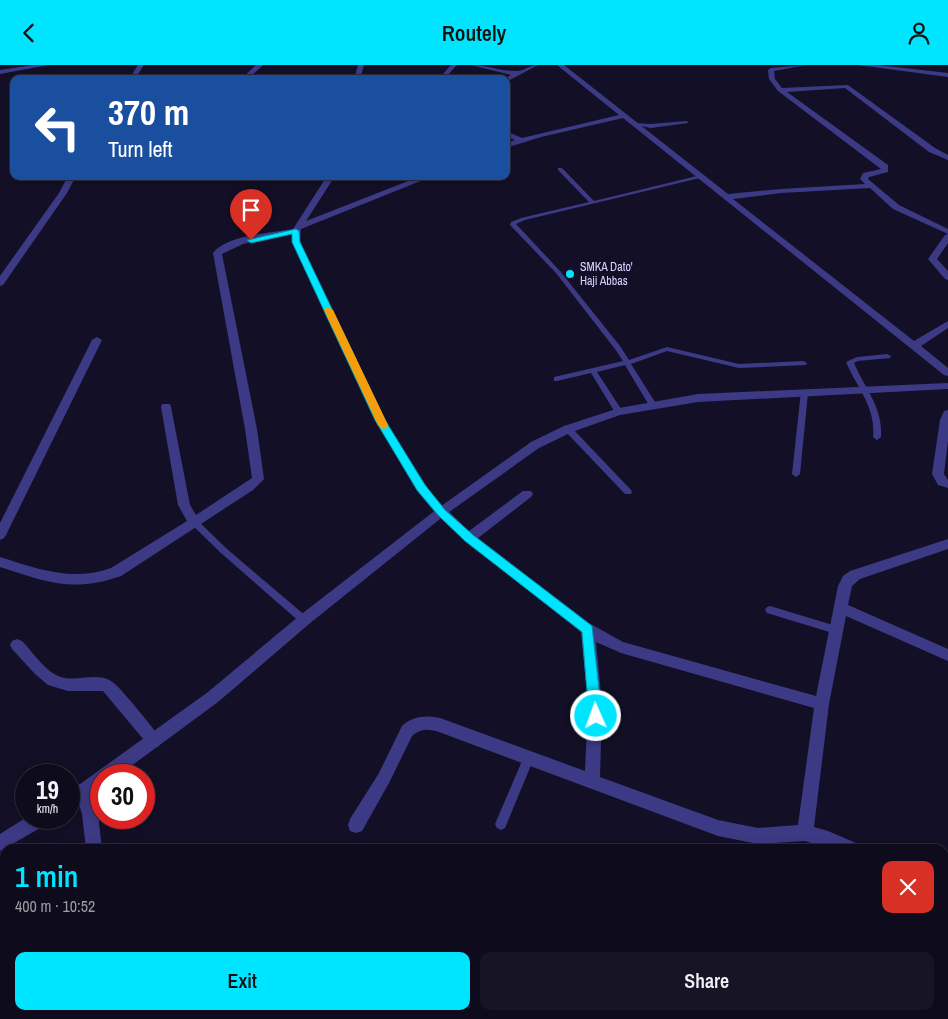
<!DOCTYPE html>
<meta charset="utf-8">
<style>
:root{--surface:#0e0b1c;--page:#171425;--text:#f1f3f6;--muted:#9b9ba3;--line:#2e2b3b;--accent:#00e5ff}
body{margin:0;font-family:"Archivo Narrow",sans-serif;background:var(--page);color:var(--text);height:100vh;display:flex;flex-direction:column;font-size:19px;white-space:nowrap}
*{box-sizing:border-box;margin:0}
p{font-size:16px;color:var(--muted)}
.icon{flex:none;width:28px;height:28px;fill:none;stroke:currentColor;stroke-width:2;stroke-linecap:round;stroke-linejoin:round}
.map{position:relative;flex:1;overflow:hidden}
.side{position:absolute;left:0px;top:779px;width:949px;height:176px;display:flex;flex-direction:column;background:var(--surface);border-radius:15px 15px 0 0;box-shadow:0 2px 12px #0003,0 0 0 1px var(--line)}
.side>*{flex:none}
.banner{position:absolute;left:10px;top:10px;width:500px;height:105px;border-radius:10px;box-shadow:0 2px 12px #0003,0 0 0 1px var(--line);background:#1a4fa0;color:#fff;overflow:hidden}
.speed{position:absolute;left:15px;top:699px;display:flex;gap:10px;font-size:25px;font-weight:700;text-align:center}
.speed>*{display:grid;place-content:center;width:65px;height:65px;border-radius:50%;background:var(--surface);box-shadow:0 2px 12px #0003,0 0 0 1px var(--line);line-height:1}
.speed small{font-size:12px;font-weight:400}
.speed .limit{border:8px solid #d22;background:#fff;color:#111}
.pin{position:absolute;display:grid;place-items:center;width:42px;height:42px;color:#fff;margin:-51px -21px;border-radius:50% 50% 50% 0;rotate:-45deg;box-shadow:0 0 5px #0007}
.pin .icon{rotate:45deg}
.me{position:absolute;width:55px;margin:-28px;rotate:358deg;stroke-linejoin:round;filter:drop-shadow(0 0 4px #0008)}
.turn{display:flex;align-items:center;gap:18px;height:105px;padding:0 15px;font-size:22px}
.turn .icon{width:65px;height:65px;stroke-width:2.5}
.turn b{display:block;font-size:35px;line-height:42px}
.round{display:grid;place-items:center;flex:none;width:52px;height:52px;border-radius:10px;background:var(--page)}
.overview{display:flex;align-items:center;justify-content:space-between;height:85px;padding:0 15px}
h1{font-size:30px;font-weight:600;line-height:38px;color:var(--accent)}
.action{display:flex;gap:10px;margin-top:auto;padding:10px 15px}
.action a{flex:1;height:58px;border-radius:10px;background:var(--accent);color:#111;font-size:20px;font-weight:600;line-height:58px;text-align:center}
.action a+a{background:var(--page);color:var(--text)}
header{display:flex;justify-content:space-between;align-items:center;height:65px;padding:0 15px;background:var(--accent);color:#111;font-size:22px;font-weight:600}
.map>svg:first-child{display:block}
.lines{fill:none;stroke-linecap:round;stroke-linejoin:round}
.service{fill:#3d3a85;fill-rule:evenodd}
.minor{fill:#3d3a85;fill-rule:evenodd}
.tertiary{fill:#3d3a85;fill-rule:evenodd}
.route{fill:#00e5ff;stroke:#0095a6}
.slow{fill:#f59e0b}
.poi-dot{fill:#00e5ff;stroke:#130f26;stroke-width:2}
.labels{text-anchor:middle;stroke-width:4;stroke-linejoin:round;paint-order:stroke}
.far-poi-label{font-size:12px;fill:#d9d4ff;stroke:#130f26;text-anchor:start}
</style>
<header><svg class="icon" aria-label="back" viewBox="0 0 24 24"><path d="M15 5l-7 7 7 7"/></svg>Routely<svg class="icon" aria-label="person" viewBox="0 0 24 24"><circle cx="12" cy="8" r="4"/><path d="M4 21q1-7 8-7t8 7"/></svg></header>
<div class="map">
<svg width="948" height="954" viewBox="0 0 948 954">
<rect width="100%" height="100%" fill="#130f26"/>
<g class="lines">
<path class="service" d="M686,56L688,57V58L651,63L632,59L634,58L651,59Z
M558,103H562L594,136L701,110L704,112L525,155L516,159L560,206L620,281L629,295L667,282L739,299L803,296L807,298L806,300L739,303L667,286L631,299L657,340L656,342H650L625,300L597,307L623,347L619,350L616,349L591,308L557,316H554V312L623,296L615,284L556,208L510,160L511,157L521,153L589,137L558,105Z
M887,289L891,291L890,293L858,296L854,298C865,324 883,342 881,372L877,375L873,372C876,342 857,323 846,297L857,292Z
M801,326H804L808,328L800,409L796,412L792,409Z
M568,361L571,362L631,425L632,427L631,429H625L565,366L564,364Z
M193,453L196,454L227,484L307,552L309,555L307,558L304,559L301,558L221,488L190,458L189,456Z
M770,541L836,561L839,562L841,565L839,568L836,569L767,548L765,545L767,542Z
M529,688L533,689L534,693L505,763L501,765L497,763L495,759L525,689Z"/>
<path class="minor" d="M33,0H49L0,9V5Z
M138,0H144L135,14H129Z
M256,0H263L248,14H241Z
M358,0H364L360,14H354Z
M451,0H457L446,12H442V10Z
M471,0C486,0 500,6 515,6C523,7 529,0 538,0L506,17V14H504L511,10Z
M557,0H564L728,129L781,124L865,119L860,114L863,108L881,104L778,26L769,14L768,5L771,3L806,0L774,6L775,14L782,23L848,20L935,83L948,90V95L929,87L845,23L787,27L888,100V107L869,112L868,114L899,140L948,164V178L937,194L948,206V215L945,214L928,194L945,170L948,169L893,144L870,123L781,128L733,134L914,276L948,256V263L921,281L948,303V311L944,310L623,53L541,72L506,83V78L515,75L506,71V66L522,73L619,50Z
M858,0H878L948,8V12Z
M68,111H76L67,128L3,220L0,221V211L59,128Z
M327,111H335L306,156L421,111H433L301,164L300,177C339,258 373,344 425,419C437,437 454,451 469,466L523,426H531L533,429L531,432L478,473L589,558L623,577L816,631L838,521L843,511L850,506L948,474V484L860,514L852,521L848,540L948,584V596L846,551L829,639L814,762L828,766L856,778L858,784H831L805,776L758,779L718,771L447,670C434,665 423,661 412,671L389,718L362,766L356,768L350,766L348,760L350,754L379,708L402,661C413,651 425,650 440,653L585,706L588,639L581,567L465,476L437,450L417,426L375,355L292,177V169L243,179L222,189L257,364L264,414L253,425L121,511C72,528 47,517 0,502V492C38,504 72,517 111,503L187,456L178,440L161,342L162,339H170L171,342L190,440L196,450L252,413L245,364L213,188C227,170 271,168 293,164ZM596,577L621,588L814,643L798,760L758,763L718,755L600,712L602,639Z
M97,272L102,275L6,470L4,473L0,475V458L92,275Z
M948,345V375L944,409L948,415V423L938,420L932,409L940,355L944,346Z
M17,574L22,576C33,587 45,607 61,612C77,617 96,607 111,616C121,622 150,660 159,671L162,676L159,681L154,683L149,681L103,626H68L48,620L35,609L12,584L10,580L12,576Z
M83,718L89,721L98,749L102,784H86L82,749L75,726L77,721Z
M944,819L948,820V838L944,836Z
M75,950H98L97,954H74Z
M211,950H229V954H211Z
M318,950H382L383,954H319Z
M810,950H830L829,954H809Z"/>
<path class="tertiary" d="M948,318V324L698,337L620,350L572,367L539,383L445,450L309,559L218,637L119,710H101V722L69,744V727L208,627L299,551L437,444L531,377L564,361L619,343L698,329Z
M27,752H51L49,758L0,786V769Z"/>
</g>
<path class="route" d="M296,164L299,166L300,177L385,355L425,420L445,445L473,470L592,561L602,651L600,655L596,657L591,655L589,651L582,567L465,476L438,450L417,425L375,355L292,177V169L251,178L247,175Z"/>
<path class="slow" d="M328,242L333,245L388,360L387,363L383,364L378,360L324,245Z"/>
<circle class="poi-dot" cx="570" cy="209" r="5"/>
<g class="labels">
<g class="far-poi-label">
<text x="580" y="206">SMKA Dato'<tspan x="580" dy="14">Haji Abbas</tspan></text>
</g>
</g>
</svg>
<div class="speed"><div>19<small>km/h</small></div><div class="limit">30</div></div>
<div class="pin" style="left:251px;top:175px;background:#d93025"><svg class="icon" aria-label="arrive" viewBox="0 0 24 24"><path d="M6 21V4h12l-3 4 3 4H6"/></svg></div>
<svg class="me" style="left:596px;top:651px" viewBox="-20 -20 40 40"><circle r="17" fill="#00e5ff" stroke="#fff" stroke-width="3"/><path d="M0-11L8 9 0 5-8 9z" fill="#fff"/></svg>
<div class="banner">
<div class="turn"><svg class="icon" aria-label="left" viewBox="0 0 24 24"><path d="M17 20v-9H6M10 6l-5 5 5 5"/></svg><div><b>370 m</b>Turn left</div></div>
</div>
<section class="side">
<div class="overview"><div><h1>1 min</h1><p>400 m · 10:52</p></div><a class="round" style="background:#d93025;color:#fff"><svg class="icon" aria-label="close" viewBox="0 0 24 24"><path d="M6 6l12 12M18 6L6 18"/></svg></a></div>
<div class="action"><a>Exit</a><a>Share</a></div>
</section>
</div>
